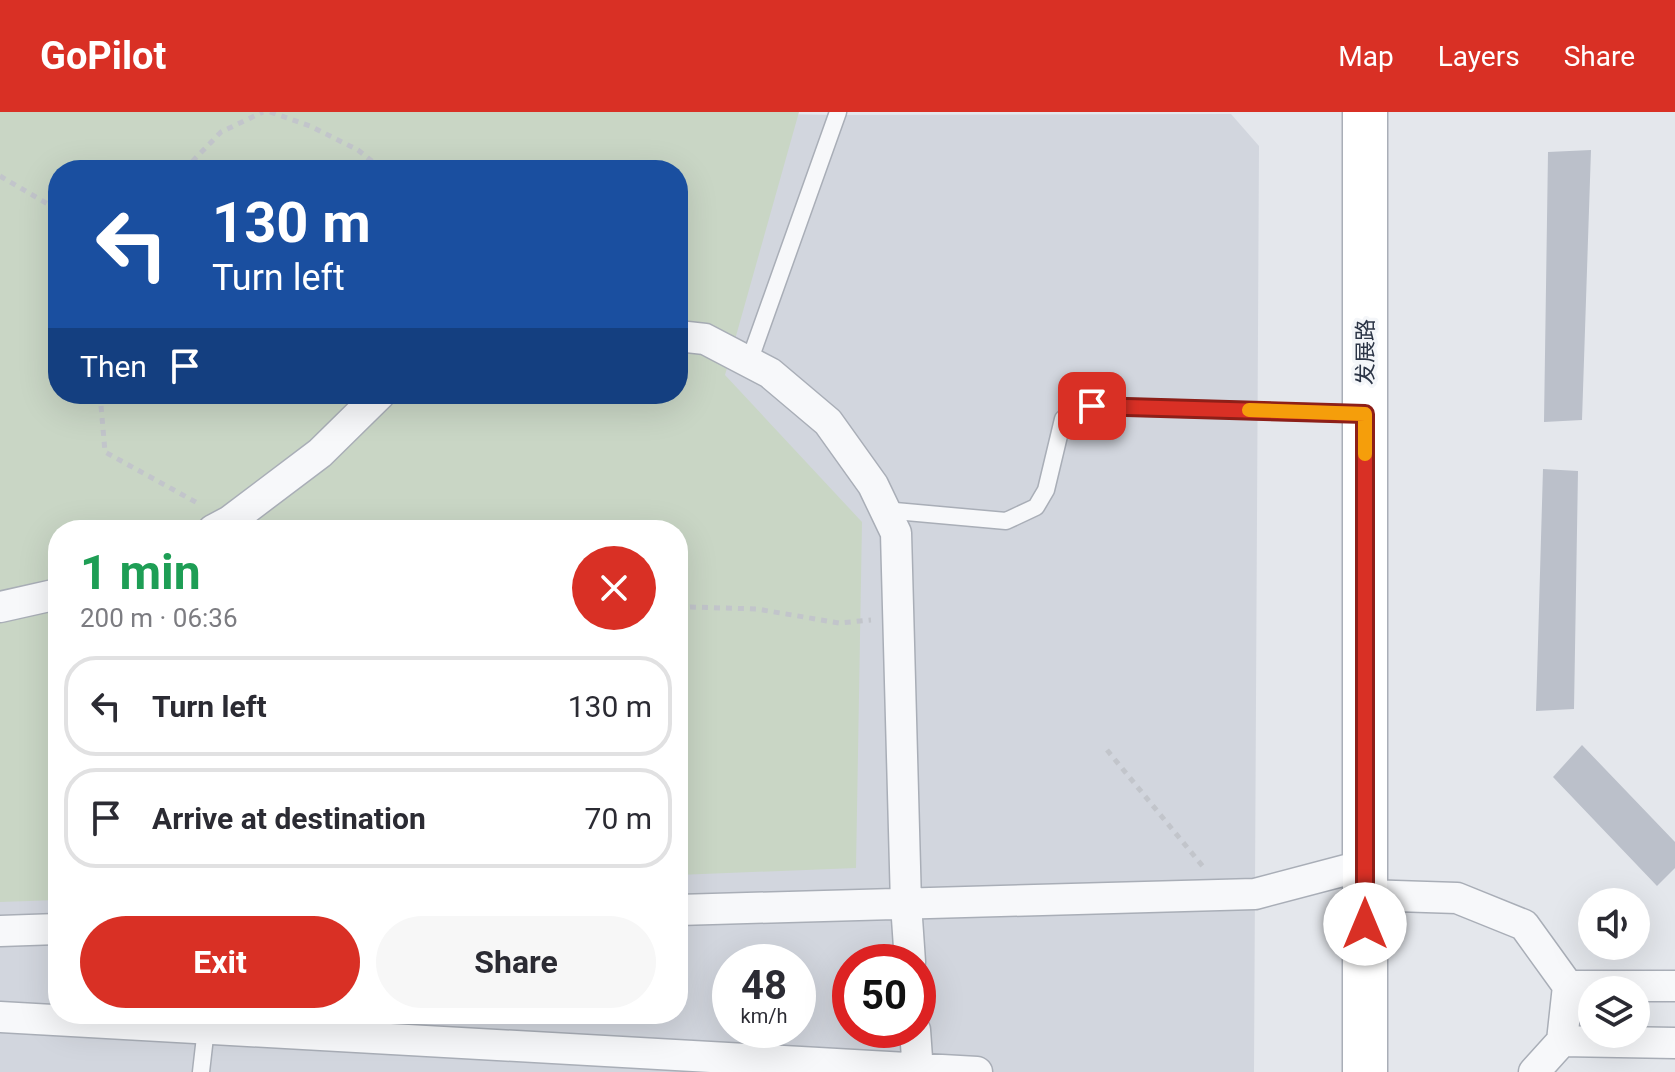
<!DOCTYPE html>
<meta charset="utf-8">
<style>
:root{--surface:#fff;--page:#f7f7f7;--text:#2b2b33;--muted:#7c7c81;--line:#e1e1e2;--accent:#d93025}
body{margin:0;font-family:Roboto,"Noto Sans SC",sans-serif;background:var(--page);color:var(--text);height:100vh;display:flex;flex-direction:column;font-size:30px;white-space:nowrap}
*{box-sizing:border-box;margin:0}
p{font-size:26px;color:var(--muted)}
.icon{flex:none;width:44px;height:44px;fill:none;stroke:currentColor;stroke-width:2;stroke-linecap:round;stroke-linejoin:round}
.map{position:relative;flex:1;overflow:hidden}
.details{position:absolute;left:48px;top:408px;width:640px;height:504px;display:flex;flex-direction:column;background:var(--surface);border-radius:32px;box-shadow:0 8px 32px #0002}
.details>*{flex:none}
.banner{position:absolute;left:48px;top:48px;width:640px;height:244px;border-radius:32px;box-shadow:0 8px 32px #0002;background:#1a4fa0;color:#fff;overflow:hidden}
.buttons{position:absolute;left:1578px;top:776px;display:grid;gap:16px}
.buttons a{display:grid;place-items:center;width:72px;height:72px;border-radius:50%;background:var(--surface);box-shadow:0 8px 32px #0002;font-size:40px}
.speed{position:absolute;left:712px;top:832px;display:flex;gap:16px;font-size:40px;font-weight:700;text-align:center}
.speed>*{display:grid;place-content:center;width:104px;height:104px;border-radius:50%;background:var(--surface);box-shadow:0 8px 32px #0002;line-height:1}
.speed small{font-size:20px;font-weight:400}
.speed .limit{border:12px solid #d22;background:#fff;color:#111}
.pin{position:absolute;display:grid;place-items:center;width:68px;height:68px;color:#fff;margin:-34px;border-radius:16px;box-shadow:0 4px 12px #0006}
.me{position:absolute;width:88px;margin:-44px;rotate:0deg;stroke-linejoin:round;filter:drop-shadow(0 0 6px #0008)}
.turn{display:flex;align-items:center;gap:28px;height:168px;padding:0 32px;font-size:36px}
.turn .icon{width:104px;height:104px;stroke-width:2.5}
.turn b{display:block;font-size:56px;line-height:68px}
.then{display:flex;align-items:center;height:76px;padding:0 32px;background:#0003;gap:16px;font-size:30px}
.round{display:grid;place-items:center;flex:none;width:84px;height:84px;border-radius:42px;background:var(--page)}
.headline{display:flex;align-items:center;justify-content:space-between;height:136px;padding:0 32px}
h1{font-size:48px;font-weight:700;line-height:60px;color:#1e9e55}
.primary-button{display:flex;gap:16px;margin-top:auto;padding:16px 32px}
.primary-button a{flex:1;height:92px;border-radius:48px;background:var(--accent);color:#fff;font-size:32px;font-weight:700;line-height:92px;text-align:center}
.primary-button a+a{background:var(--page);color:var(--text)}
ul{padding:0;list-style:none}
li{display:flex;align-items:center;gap:24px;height:100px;margin:0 16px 12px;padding:0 16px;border:4px solid var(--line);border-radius:32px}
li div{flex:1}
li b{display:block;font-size:30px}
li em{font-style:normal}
header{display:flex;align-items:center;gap:48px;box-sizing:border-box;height:112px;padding:0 40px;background:var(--accent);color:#fff}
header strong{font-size:38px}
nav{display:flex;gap:44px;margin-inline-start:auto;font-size:28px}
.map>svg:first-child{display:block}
.built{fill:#d2d6de;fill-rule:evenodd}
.green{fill:#c9d6c5;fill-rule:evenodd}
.building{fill:#bbc0ca}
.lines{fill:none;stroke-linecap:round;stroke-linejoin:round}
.service-casing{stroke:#a9aeb7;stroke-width:19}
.minor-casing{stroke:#a9aeb7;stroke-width:33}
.secondary-casing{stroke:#a9aeb7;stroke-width:47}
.path{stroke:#c2c5cb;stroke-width:5;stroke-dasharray:6 6;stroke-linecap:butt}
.service{stroke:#f7f8fa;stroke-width:16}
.minor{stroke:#f7f8fa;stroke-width:30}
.secondary{stroke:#fff;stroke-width:44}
.route-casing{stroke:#8d1f18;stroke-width:20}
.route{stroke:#d93025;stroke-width:14}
.slow{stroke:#f59e0b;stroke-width:14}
.labels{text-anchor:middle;stroke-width:7;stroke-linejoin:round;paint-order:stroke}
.street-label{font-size:22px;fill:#2b3445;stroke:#f4f6f9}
</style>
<header>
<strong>GoPilot</strong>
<nav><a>Map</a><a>Layers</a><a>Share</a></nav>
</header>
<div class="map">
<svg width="1675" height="960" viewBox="0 0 1675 960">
<rect width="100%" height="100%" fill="#e4e7ec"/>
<path class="built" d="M0,0H638L838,3L1231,2L1259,34L1254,960H0ZM58,58H678V282H58ZM58,418H678V902H58ZM730,850H798V918H730ZM850,850H918V918H850Z"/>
<path class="green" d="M0,0H799L725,263L862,410L856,756L678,763V418H58V788L0,790ZM58,58H678V282H58Z"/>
<path class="building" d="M1591,38L1582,308L1544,310L1548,40Z
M1543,357L1578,359L1574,597L1536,599Z
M1582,633L1675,730V756L1657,774L1553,665Z"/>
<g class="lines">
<defs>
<path id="service" d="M749,250L838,0
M884,398L1006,409L1036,395L1046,378L1063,307L1075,296L1092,294L1362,302
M201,960L206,916"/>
<path id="minor" d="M678,224L705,227L770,261L828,310L873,373L896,421L906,792L910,850
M213,418L230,409L320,341L380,282
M0,495L58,482
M1365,783L1457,786L1524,813L1568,874H1675
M678,798L1255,782L1365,753
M0,819L58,817
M0,905L977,960
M915,918L918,960
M1562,929L1568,874
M1534,960L1562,929L1675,931"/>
<path id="secondary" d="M1365,0V960"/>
</defs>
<use href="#service" class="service-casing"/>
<use href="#minor" class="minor-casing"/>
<use href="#secondary" class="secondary-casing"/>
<path class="path" d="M270,0L310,14L358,38L383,58
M184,58L221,20L263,0
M0,64L58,98
M100,282L105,340L201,393
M678,496L691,495L757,497L839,511L871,508
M1107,638L1205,757"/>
<use href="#service" class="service"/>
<use href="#minor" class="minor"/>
<use href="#secondary" class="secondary"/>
</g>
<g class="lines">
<defs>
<path id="route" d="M1092,294L1365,302V812"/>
</defs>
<use href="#route" class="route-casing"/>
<use href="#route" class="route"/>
<path class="slow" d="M1249,298L1365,302V342"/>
</g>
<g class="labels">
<g class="street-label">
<text transform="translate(1365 240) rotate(-90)" y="8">发展路</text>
</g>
</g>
</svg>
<div class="buttons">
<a><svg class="icon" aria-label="sound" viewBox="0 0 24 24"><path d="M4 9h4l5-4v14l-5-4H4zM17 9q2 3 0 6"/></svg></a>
<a><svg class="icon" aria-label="layers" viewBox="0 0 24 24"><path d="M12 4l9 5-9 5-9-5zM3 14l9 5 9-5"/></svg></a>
</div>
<div class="speed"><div>48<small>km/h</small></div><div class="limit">50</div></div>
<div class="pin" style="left:1092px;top:294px;background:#d93025"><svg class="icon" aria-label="arrive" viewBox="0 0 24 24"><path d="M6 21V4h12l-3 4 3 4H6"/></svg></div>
<svg class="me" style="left:1365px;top:812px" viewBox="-20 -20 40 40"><circle r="19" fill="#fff"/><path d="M0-13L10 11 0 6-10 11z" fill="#d93025"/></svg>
<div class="banner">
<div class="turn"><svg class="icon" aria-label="left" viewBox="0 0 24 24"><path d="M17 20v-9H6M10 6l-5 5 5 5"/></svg><div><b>130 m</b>Turn left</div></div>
<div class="then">Then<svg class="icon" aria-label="arrive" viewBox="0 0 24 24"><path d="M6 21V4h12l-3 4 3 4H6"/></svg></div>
</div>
<section class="details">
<div class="headline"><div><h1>1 min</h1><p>200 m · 06:36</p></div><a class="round" style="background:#d93025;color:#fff"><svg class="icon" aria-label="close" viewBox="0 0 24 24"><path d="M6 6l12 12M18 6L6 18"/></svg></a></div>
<ul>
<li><svg class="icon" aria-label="left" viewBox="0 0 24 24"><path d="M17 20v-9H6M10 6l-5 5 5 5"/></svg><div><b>Turn left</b></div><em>130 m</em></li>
<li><svg class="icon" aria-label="arrive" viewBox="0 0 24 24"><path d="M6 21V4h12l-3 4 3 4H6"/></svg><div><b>Arrive at destination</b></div><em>70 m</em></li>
</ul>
<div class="primary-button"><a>Exit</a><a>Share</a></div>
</section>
</div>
